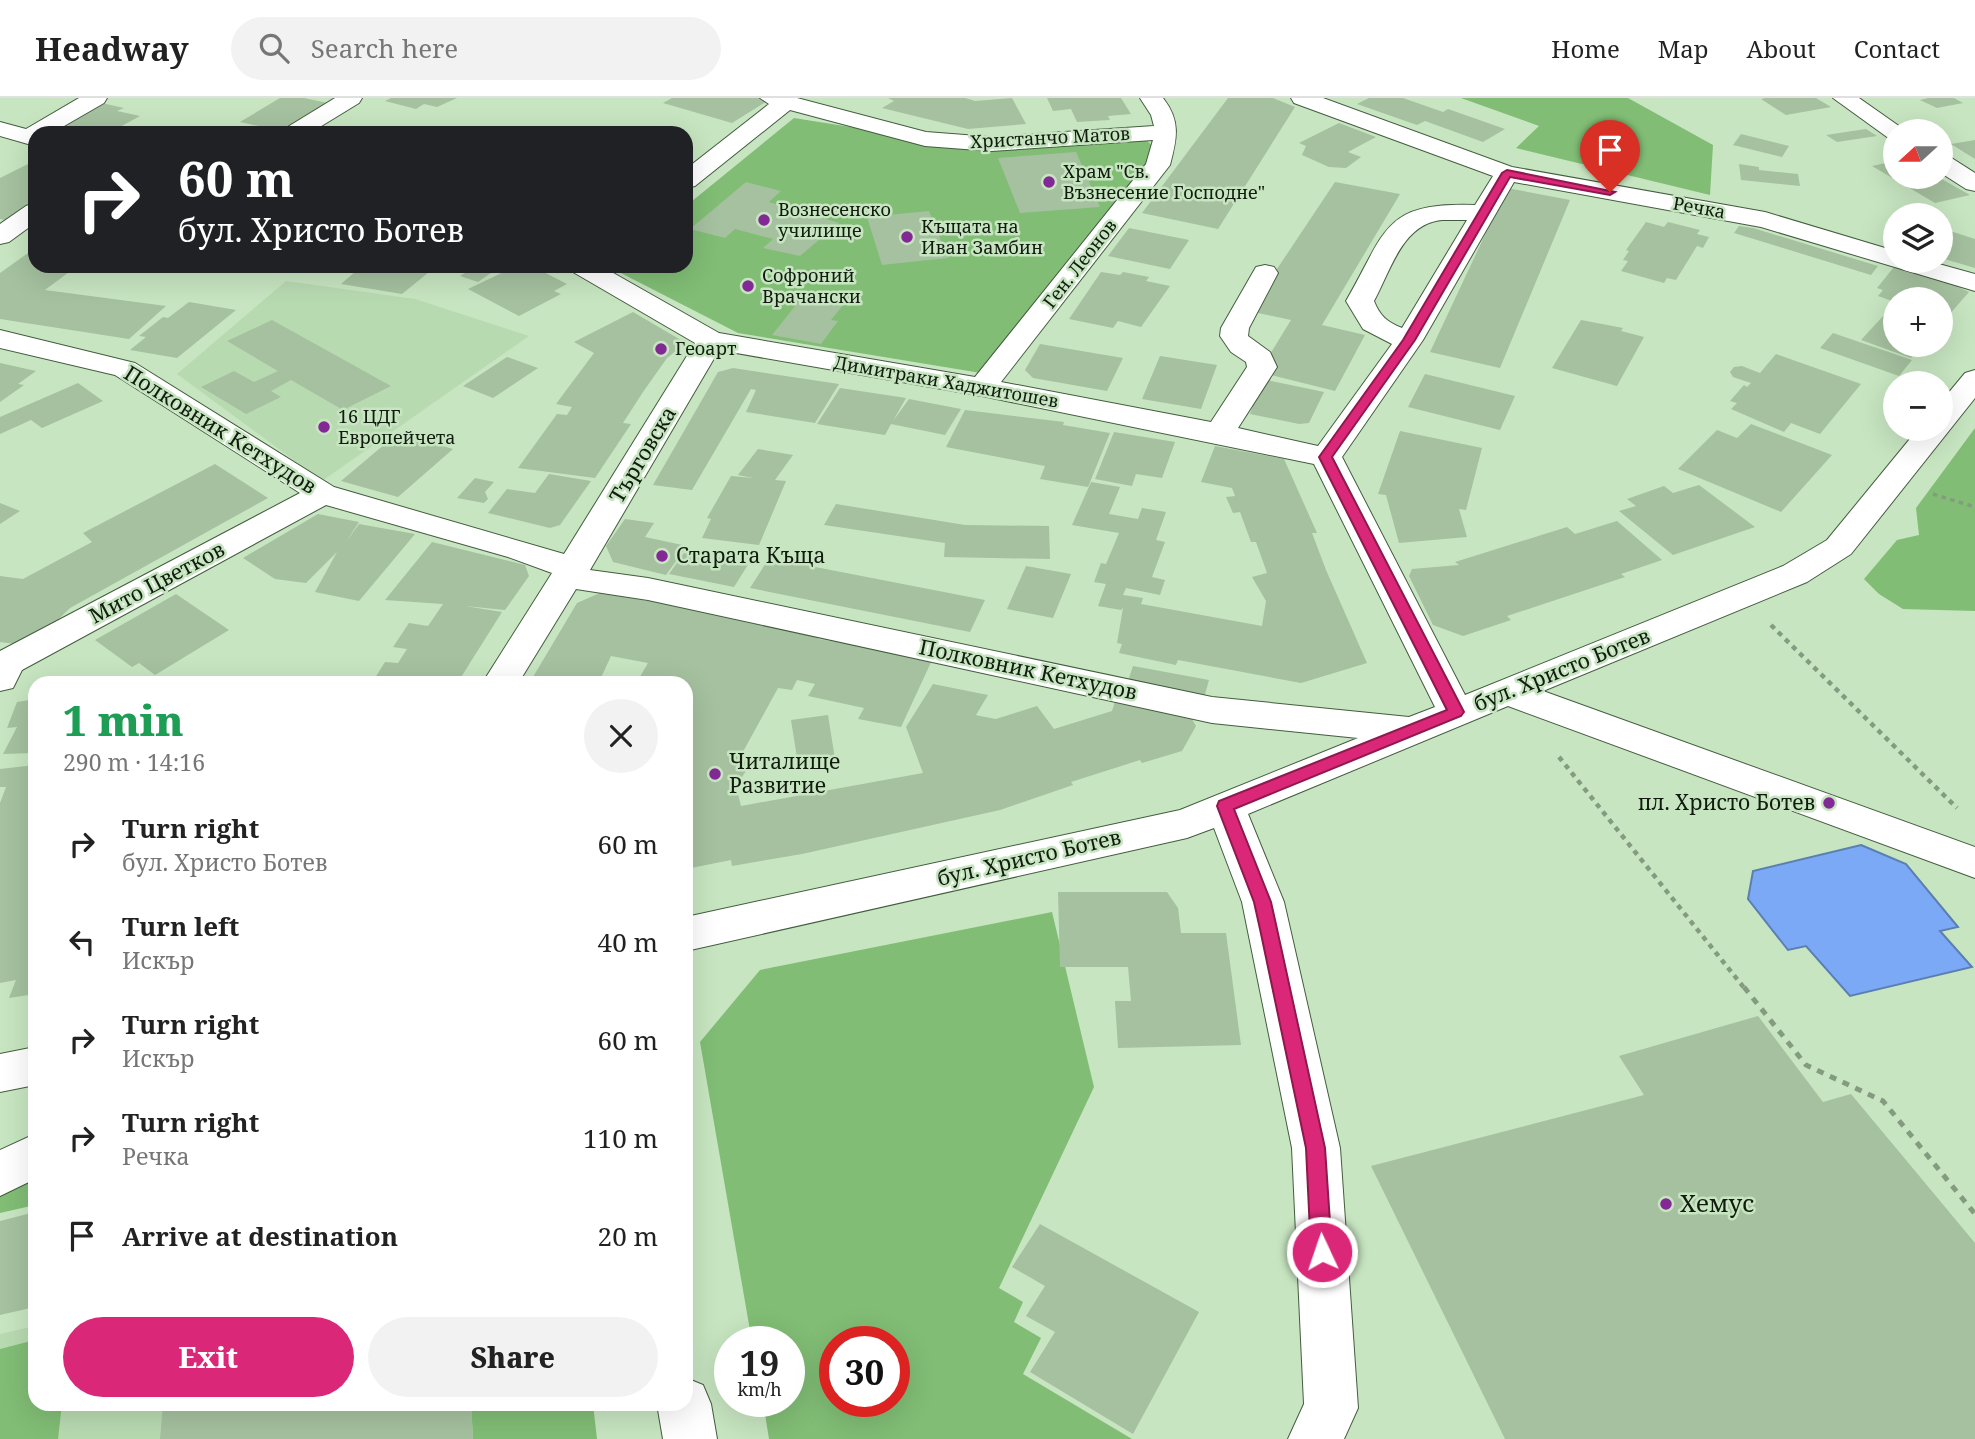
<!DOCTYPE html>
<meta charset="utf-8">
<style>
:root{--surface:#fff;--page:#f2f2f2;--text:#222;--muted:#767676;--line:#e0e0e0;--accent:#db2777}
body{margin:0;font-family:"Noto Serif",serif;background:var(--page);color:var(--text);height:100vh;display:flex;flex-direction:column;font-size:26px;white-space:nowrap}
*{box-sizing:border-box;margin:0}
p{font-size:23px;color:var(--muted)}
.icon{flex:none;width:38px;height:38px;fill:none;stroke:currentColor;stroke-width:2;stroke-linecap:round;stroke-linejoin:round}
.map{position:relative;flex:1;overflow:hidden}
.details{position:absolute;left:28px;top:578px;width:665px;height:735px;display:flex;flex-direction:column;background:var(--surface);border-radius:21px;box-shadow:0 7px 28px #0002}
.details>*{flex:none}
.guide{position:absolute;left:28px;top:28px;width:665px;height:147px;border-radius:21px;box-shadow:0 7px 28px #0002;background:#202124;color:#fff;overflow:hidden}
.needle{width:46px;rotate:249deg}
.buttons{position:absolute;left:1883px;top:21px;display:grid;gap:14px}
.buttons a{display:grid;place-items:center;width:70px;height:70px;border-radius:50%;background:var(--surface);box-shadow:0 7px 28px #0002;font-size:35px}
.speed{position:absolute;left:714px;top:1228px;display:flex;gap:14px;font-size:35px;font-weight:700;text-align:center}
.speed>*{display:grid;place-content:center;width:91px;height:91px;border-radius:50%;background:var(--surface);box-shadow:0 7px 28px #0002;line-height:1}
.speed small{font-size:18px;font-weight:400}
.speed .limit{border:10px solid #d22;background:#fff;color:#111}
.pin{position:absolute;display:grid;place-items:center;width:60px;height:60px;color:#fff;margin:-72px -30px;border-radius:50% 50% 50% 0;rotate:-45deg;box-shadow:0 0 7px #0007}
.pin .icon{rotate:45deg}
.me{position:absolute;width:77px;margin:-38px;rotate:357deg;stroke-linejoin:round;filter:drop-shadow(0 0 5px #0008)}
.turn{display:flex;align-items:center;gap:24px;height:147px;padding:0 35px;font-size:32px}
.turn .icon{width:91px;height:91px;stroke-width:2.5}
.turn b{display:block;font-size:49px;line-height:60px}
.round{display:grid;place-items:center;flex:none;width:74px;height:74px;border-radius:37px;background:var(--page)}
.overview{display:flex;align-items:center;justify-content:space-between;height:119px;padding:0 35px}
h1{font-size:42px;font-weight:800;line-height:52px;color:#1e9e55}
.cta{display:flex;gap:14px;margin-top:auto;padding:14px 35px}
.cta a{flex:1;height:80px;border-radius:42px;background:var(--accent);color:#fff;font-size:28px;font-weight:800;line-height:80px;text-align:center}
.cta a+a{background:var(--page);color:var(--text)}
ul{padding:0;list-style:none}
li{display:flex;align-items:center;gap:21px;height:98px;padding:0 35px}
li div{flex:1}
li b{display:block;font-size:26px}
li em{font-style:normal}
header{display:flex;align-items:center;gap:42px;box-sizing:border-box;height:98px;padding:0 35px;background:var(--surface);border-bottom:2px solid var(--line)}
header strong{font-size:33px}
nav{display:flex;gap:38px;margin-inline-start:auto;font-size:24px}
.search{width:490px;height:63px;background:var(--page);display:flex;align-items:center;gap:18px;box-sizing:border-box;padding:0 24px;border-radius:38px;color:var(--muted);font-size:26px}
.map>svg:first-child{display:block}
.built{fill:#b8dab1}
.green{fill:#81bd75;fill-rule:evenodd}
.water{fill:#7ba9f5;stroke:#5b7fb0;stroke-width:2}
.building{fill:#a5c19f}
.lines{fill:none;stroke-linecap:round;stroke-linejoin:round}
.minor-casing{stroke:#435d3e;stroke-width:2}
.path-far2{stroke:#849b80;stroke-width:3.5;stroke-dasharray:4.5 4.5;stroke-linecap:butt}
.path-far1{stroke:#849b80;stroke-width:4.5;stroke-dasharray:5 5;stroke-linecap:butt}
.path{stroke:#849b80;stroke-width:5;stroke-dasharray:7 7;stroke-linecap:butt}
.minor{fill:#fff;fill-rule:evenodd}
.route{fill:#db2777;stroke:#8e194d;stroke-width:2}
.poi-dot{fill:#832996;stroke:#c7e5c1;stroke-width:2.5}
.labels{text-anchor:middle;stroke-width:5;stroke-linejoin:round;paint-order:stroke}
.far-street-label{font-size:18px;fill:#111c0f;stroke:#c7e5c1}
.far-poi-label{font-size:18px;fill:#111c0f;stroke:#c7e5c1;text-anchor:start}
.street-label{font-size:21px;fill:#111c0f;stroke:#c7e5c1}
.poi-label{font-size:21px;fill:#111c0f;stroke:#c7e5c1;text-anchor:start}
.near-poi-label{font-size:24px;fill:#111c0f;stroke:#c7e5c1;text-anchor:start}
</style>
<header>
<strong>Headway</strong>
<div class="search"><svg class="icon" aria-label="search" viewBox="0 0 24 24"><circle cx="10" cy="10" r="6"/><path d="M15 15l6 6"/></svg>Search here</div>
<nav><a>Home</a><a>Map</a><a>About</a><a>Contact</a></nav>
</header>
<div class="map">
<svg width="1975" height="1341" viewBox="0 0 1975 1341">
<rect width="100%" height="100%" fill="#c7e5c1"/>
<path class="built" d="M286,183L415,201L529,238L322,383L177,276Z
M35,1228V1306H471L473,1341H0V1236Z"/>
<path class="green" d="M1461,0H1628L1713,47L1710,97L1516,50L1539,28Z
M794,20L995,52L1146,42L1161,55L981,275L738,235L611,170L686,168V108Z
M1975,330V513L1903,511L1879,496L1864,481L1897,442L1919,437L1916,410Z
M1052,814L1094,989L999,1190L1023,1204L1014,1224L1041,1240L1023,1276L1132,1341H769L763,1304H789V1244H752L700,944L760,872ZM835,1244H894V1304H835Z
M35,1059V1107L0,1115V1094Z
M35,1242V1306H62L58,1341H0V1251Z
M471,1306H593L597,1341H473Z"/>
<path class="water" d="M1861,747L1906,766L1958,829L1940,833L1972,869L1850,898L1806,848L1788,852L1748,801L1753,773Z"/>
<path class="building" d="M280,0H304L337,7L292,35L240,24Z
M391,0H457L437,9L424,6L416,11L385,3Z
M672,0H761L769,2L732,25L663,5Z
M888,0H965L975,3L1012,0L1026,26L968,31L882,10L894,3Z
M1047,0H1121L1131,16L1108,18L1110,22L1077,24L1071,11L1053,13Z
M1228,0H1273L1295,9L1218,131L1142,115Z
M1369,0H1403L1443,14L1448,11L1505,31L1483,44L1425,23L1417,27L1357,6Z
M1765,0H1816L1831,9L1786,17L1761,1Z
M1928,0H1954L1963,5L1937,10L1920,2Z
M97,4L124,10L117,13L140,18L109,35H36Z
M1339,25L1376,39L1348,54L1361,59L1346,70L1329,69L1302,57L1306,48L1299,45Z
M1866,31L1877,38L1837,44L1826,37Z
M1741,36L1789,48L1782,59L1733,47Z
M1975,42V61L1951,46Z
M1076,54L1100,109L1020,115L998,60Z
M1895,63V79H1938L1970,97L1935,105L1872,68Z
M30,65H35V103L5,122L0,121V80Z
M1739,66L1759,69V72L1798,76L1800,88L1741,82Z
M746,84L781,93L769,104L839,125L800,158L763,150L773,141L735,131L725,140L690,131Z
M1335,84L1400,96L1322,227L1365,237L1335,293L1259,274L1291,222L1249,213Z
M1507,90L1570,102L1500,270L1430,254Z
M929,113L948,160L882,167L867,119Z
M1646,124L1664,129L1668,124L1700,132L1697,136L1709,139L1703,150L1697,148L1676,182L1667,180L1664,185L1621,173L1628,163L1623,162L1629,153L1626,152Z
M1739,128L1753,130L1878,168L1871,177L1734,135Z
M1129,130L1189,142L1170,171L1108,158Z
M1941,130L1975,141V170L1941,160Z
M35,150V168H77L45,192L166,208L129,241L0,221V175Z
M336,168H423L434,170L402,196L341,186L356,173Z
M475,168H501L478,184L460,178Z
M516,168H532L567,186L554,193L561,196L519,218L468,191Z
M1894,169L1952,186L1969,194L1941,226V201H1895V204L1878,198L1883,192L1877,190Z
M1101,174L1120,177L1123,174L1149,179L1146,183L1170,188L1141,229L1118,223L1113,230L1069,221Z
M807,193L848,201L831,222L838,223L821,246L772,237Z
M189,204L236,212L177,260L130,252L146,239L139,238L163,219L168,220Z
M1895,205V247H1923L1911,260L1861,242Z
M633,214L686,245L667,260L643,294L623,325L631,326L595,380L518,370L557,316L567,317L572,309L556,306L594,255L574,244Z
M272,222L391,288L343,312L291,282L271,293L281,299L246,316L201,289L234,273L254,284L278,273L227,243Z
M1581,222L1623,230L1621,233L1644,239L1617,288L1552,270Z
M1833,235L1912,262L1899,278L1820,250Z
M1040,246L1123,260L1107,293L1033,280L1025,272Z
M1776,256L1861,286L1820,336L1791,325L1784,334L1731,311L1737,305L1730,303L1744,287L1747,289L1751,285L1733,279L1730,274L1734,269L1742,268L1760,275Z
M1160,258L1217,267L1201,311L1142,301Z
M507,259L538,270L493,300L463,288Z
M0,265L36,273L18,286L24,287L0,304Z
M733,270L839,286L815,325L746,314L756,292L751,291L692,392L653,387L718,274Z
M1425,276L1515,298L1500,332L1408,309Z
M1262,281L1324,294L1309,325L1299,326L1250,316Z
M78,285L103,303L42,330L31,322L0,336V319Z
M840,290L906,300L893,323L909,301L961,311L945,337L891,326L885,337L817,326Z
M965,312L1064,324L1063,327L1110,335L1088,389L1040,381L1045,368L946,349Z
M1751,326L1832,357L1781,414L1678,371L1717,332L1737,340Z
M1400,333L1482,350L1466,412L1459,411L1467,439L1399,445L1386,397L1378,396Z
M1114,334L1175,344L1162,380L1136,376L1132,388L1095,381Z
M398,335L453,351L398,399L341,383Z
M1215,348L1284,361L1317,435H1312L1326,472L1367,565L1301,585L1178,562L1176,567L1119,555L1122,546L1117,545L1123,510L1121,512L1098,508L1106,486L1094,484L1101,465L1106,466L1119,435L1072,427L1091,384L1120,389L1109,416L1138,421L1142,410L1166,414L1156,442L1165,444L1152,479L1165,482L1160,497L1126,490L1123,497L1143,500L1141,506L1262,528L1266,503L1252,479L1267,475L1256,444H1251L1240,414L1233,415L1226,399L1235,398L1232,390L1201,384Z
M758,351L793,357L775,382L786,383L759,447L702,440L711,421L707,420L731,378L753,380L738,377Z
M215,366L268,400L70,510L31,548L0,544V478L23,481L92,444L83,435Z
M549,376L591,383L560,427L550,430L488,415L507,391L535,395Z
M475,380L494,384L485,394L488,401L484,405L457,400Z
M1699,387L1755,429L1673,457L1619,413L1636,408L1627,401L1664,388L1673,395Z
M0,405L20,413L0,426Z
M836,406L965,427L1049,428L1050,461L944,459L945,445L824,427Z
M318,416L359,424L346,444L359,426L415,436L359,503L315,494L337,454L306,485L275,481L243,460Z
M625,421L654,425L645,439L687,448L666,477L613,464L606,448Z
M1617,423L1662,462L1621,476L1625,479L1507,518L1511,522L1463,538L1433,527L1409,478L1412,471L1459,467L1455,464L1567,429L1575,436Z
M432,444L525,467L529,478L505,512L465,508L502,514L458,584L373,583L385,564L398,565L407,551L393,549L409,525L428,528L443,506L385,502Z
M686,452L749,465L734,489L669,476Z
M769,460L985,502L970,534L750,490Z
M1026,468L1071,476L1053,520L1007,511Z
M602,494L647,503L649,500L822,534L818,541L933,560L901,629L858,621L864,610L808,598L815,586L797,582L792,592L778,590L739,661L752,664L736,688L741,708L923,675L906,629L933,586L988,597L976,617L980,618L996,621L1037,608L1054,631L1112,613L1117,597L1185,609L1196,628L1182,653L1142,665L1140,662L1071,684L1073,687L1000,712L802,756L732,768L731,762L686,771V584H637L648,565L611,558L599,584H530L577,505Z
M176,496L229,532L155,577L139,565L132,569L95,542Z
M1133,568L1209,582L1202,607L1125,592Z
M35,601V655L3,656L17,629L7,630L17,604Z
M828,617L835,661L798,666L791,622Z
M35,667V896L9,900L16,882L0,885V705L6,689H0V671Z
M1058,794H1167L1178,810L1181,835H1226L1241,947L1118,950L1115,903H1131L1128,869H1060Z
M1758,918L1823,1004L1851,996L1975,1145V1341H1505L1371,1068L1644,997L1619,958Z
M35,1114V1209L0,1217V1123Z
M1040,1126L1199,1214L1133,1336L1030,1274L1055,1234L1026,1218L1045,1188L1012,1169Z
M163,1306H471L473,1341H160Z"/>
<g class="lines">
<defs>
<path id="minor" d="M79,0H107L104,5L52,35H35V48L0,38V24L26,31Z
M335,0H362L359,5L310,35H282L286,30Z
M760,0H797L926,34L991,39L1154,28L1151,17L1140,0H1163C1181,23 1177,40 1170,67L1001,284L1211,324L1247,269L1246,264L1231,254L1220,238L1221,230L1256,169L1265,167L1274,169L1278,175L1249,230L1248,238L1270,254L1277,269L1238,330L1318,348L1392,246L1363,231L1346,203C1387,132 1383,104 1475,107L1493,78L1294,5L1291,0H1323L1512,69L1765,114L1895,153V163H1928L1975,176V193L1761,129L1514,84L1423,242L1342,359L1465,597L1783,468L1827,442L1918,331H1941V304L1965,275L1975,272V300L1851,456L1807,484L1543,593L1975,749V780L1508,608L1248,716L1284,804L1340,1050L1358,1310L1344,1341H1288L1304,1306L1292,1050L1242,804L1214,730L1187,740L686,853V819L1180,712L1358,640L1212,625L648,502L576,491L519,584H483L552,475L508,459L326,407L22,572L13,590L0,593V553L300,395L115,277L0,250V232L135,265L334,389L564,456L695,245L573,174L569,168H601L719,235L975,279L1146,66L1153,42L991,53L925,48L790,12L695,88L686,90V71L769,6ZM1442,122H1467L1402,230C1387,224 1380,218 1374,203C1391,172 1402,126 1442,122ZM719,252L982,298L1314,366L1435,609L1409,619L1212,599L648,480L590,472Z
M1833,0H1859L1906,33H1895V41L1887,39Z
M1941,57L1950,59L1975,75V93L1966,91L1941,75Z
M35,105V125L9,144L0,146V126L26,108Z
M35,949V987L0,994V956Z
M35,1036V1081L0,1098V1052Z
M686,1280L703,1287L711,1306L717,1341H663L657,1306H686Z"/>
</defs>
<use href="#minor" class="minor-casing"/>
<path class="path-far2" d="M1933,396L1975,409"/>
<path class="path-far1" d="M1771,527L1957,710
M1559,659L1745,891"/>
<path class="path" d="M1744,889L1806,967L1883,1003L1975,1116
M548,1308L556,1306"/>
<use href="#minor" class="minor"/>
</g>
<path class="route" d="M1507,72L1615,94L1610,97L1510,79L1415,242L1332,359L1464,614L1461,618L1234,711L1271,804L1277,831L1325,1050L1332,1154L1329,1161L1322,1164L1314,1161L1311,1154L1306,1050L1260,831L1254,804L1217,708L1219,703L1447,612L1319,359L1403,242L1502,75Z"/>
<g class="poi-dot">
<circle cx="1049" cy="84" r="7"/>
<circle cx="764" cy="122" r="7"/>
<circle cx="907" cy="139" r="7"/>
<circle cx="748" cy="188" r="7"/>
<circle cx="661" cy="251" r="7"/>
<circle cx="324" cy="329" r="7"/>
<circle cx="662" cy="458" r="7"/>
<circle cx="715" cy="676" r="7"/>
<circle cx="1829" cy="705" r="7"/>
<circle cx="1666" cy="1106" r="7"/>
</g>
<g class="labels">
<g class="far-street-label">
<text transform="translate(1050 40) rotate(-3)" y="6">Христанчо Матов</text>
<text transform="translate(1699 110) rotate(10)" y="6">Речка</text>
<text transform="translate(1080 166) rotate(-52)" y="6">Ген. Леонов</text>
<text transform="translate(946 284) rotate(10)" y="6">Димитраки Хаджитошев</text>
</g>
<g class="far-poi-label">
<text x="1063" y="80">Храм "Св.<tspan x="1063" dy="21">Възнесение Господне"</tspan></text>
<text x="778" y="118">Вознесенско<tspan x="778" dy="21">училище</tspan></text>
<text x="921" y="135">Къщата на<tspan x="921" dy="21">Иван Замбин</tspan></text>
<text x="762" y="184">Софроний<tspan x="762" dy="21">Врачански</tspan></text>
<text x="675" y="257">Геоарт</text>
<text x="338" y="325">16 ЦДГ<tspan x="338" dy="21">Европейчета</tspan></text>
</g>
<g class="street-label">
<text transform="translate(220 332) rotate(32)" y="7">Полковник Кетхудов</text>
<text transform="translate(643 357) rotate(-59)" y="7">Търговска</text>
<text transform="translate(157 485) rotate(-28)" y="7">Мито Цветков</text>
<text transform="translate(1028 572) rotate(12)" y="7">Полковник Кетхудов</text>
<text transform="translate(1562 572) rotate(-22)" y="7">бул. Христо Ботев</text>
<text transform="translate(1029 760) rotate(-13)" y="7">бул. Христо Ботев</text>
</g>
<g class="poi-label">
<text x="676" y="465">Старата Къща</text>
<text x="729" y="671">Читалище<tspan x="729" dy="24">Развитие</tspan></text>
<text x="1815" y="712" text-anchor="end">пл. Христо Ботев</text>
</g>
<g class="near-poi-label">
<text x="1680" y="1114">Хемус</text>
</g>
</g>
</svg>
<div class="buttons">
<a><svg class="needle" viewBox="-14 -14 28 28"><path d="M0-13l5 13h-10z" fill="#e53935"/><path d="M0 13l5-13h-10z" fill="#767676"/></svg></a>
<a><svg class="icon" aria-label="layers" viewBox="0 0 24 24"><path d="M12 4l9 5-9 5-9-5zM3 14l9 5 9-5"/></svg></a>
<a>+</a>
<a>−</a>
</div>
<div class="speed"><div>19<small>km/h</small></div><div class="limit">30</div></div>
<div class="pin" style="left:1610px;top:94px;background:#d93025"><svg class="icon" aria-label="arrive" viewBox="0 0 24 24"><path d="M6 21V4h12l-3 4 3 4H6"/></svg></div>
<svg class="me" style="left:1322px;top:1154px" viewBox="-20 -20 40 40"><circle r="17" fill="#db2777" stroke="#fff" stroke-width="3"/><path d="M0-11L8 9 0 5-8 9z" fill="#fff"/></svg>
<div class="guide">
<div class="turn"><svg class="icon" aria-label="right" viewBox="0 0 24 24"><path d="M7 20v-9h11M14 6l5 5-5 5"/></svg><div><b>60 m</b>бул. Христо Ботев</div></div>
</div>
<section class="details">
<div class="overview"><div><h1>1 min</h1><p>290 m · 14:16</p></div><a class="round"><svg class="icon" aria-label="close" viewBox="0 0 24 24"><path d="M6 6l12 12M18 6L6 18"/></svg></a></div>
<ul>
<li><svg class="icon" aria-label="right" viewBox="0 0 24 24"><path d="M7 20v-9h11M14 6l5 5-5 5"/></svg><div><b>Turn right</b><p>бул. Христо Ботев</p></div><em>60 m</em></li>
<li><svg class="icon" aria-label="left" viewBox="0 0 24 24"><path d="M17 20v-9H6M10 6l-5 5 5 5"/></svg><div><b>Turn left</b><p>Искър</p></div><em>40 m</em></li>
<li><svg class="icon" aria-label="right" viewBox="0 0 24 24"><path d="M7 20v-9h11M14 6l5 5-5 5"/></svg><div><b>Turn right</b><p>Искър</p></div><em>60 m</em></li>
<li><svg class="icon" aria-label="right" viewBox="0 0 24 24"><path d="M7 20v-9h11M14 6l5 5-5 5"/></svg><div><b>Turn right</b><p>Речка</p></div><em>110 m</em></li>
<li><svg class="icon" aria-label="arrive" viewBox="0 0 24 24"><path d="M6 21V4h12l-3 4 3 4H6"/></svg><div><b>Arrive at destination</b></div><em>20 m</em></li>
</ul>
<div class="cta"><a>Exit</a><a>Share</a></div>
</section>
</div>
